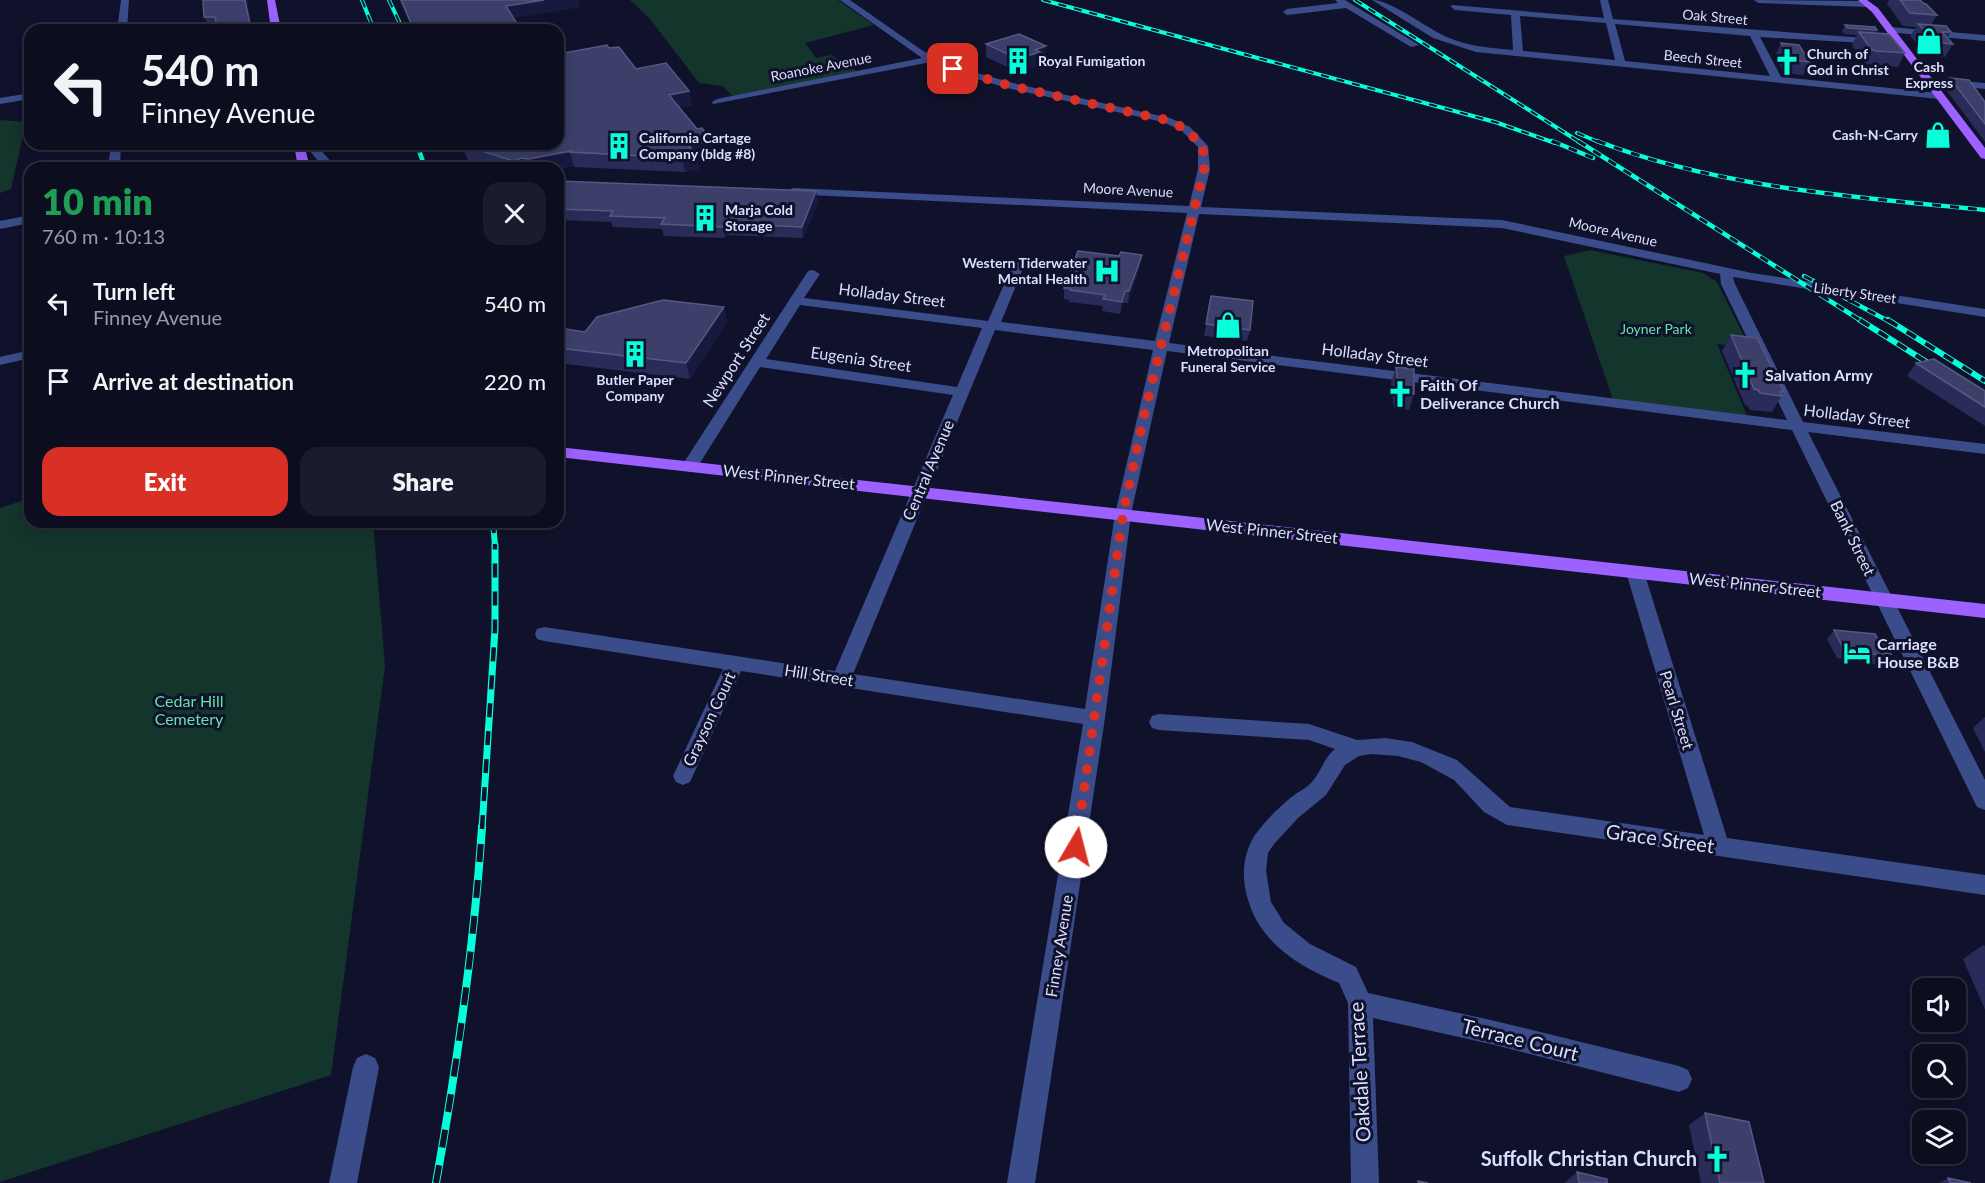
<!DOCTYPE html>
<meta charset="utf-8">
<style>
:root{--surface:#0c0e20;--page:#1a1c2d;--text:#f1f3f6;--muted:#9a9ca5;--line:#2c2e3e;--accent:#d93025}
body{margin:0;font-family:Lato,sans-serif;background:var(--page);color:var(--text);height:100vh;display:flex;flex-direction:column;font-size:22px;white-space:nowrap}
*{box-sizing:border-box;margin:0}
p{font-size:20px;color:var(--muted)}
.icon{flex:none;width:33px;height:33px;fill:none;stroke:currentColor;stroke-width:2;stroke-linecap:round;stroke-linejoin:round}
.map{position:relative;flex:1;overflow:hidden}
.side{position:absolute;left:24px;top:162px;width:540px;height:366px;display:flex;flex-direction:column;background:var(--surface);border-radius:18px;box-shadow:0 3px 15px #0003,0 0 0 2px var(--line)}
.side>*{flex:none}
.banner{position:absolute;left:24px;top:24px;width:540px;height:126px;border-radius:18px;box-shadow:0 3px 15px #0003,0 0 0 2px var(--line);background:#0c0e20;color:var(--text);overflow:hidden}
.tools{position:absolute;left:1912px;top:978px;display:grid;gap:12px}
.tools a{display:grid;place-items:center;width:54px;height:54px;border-radius:12px;background:var(--surface);box-shadow:0 3px 15px #0003,0 0 0 2px var(--line);font-size:30px}
.pin{position:absolute;display:grid;place-items:center;width:51px;height:51px;color:#fff;margin:-26px;border-radius:12px;box-shadow:0 3px 9px #0006}
.me{position:absolute;width:66px;margin:-33px;rotate:8deg;stroke-linejoin:round;filter:drop-shadow(0 0 4px #0008)}
.turn{display:flex;align-items:center;gap:21px;height:126px;padding:0 18px;font-size:27px}
.turn .icon{width:78px;height:78px;stroke-width:2.5}
.turn b{display:block;font-size:42px;line-height:51px}
.round{display:grid;place-items:center;flex:none;width:63px;height:63px;border-radius:18px;background:var(--page)}
.summary{display:flex;align-items:center;justify-content:space-between;height:102px;padding:0 18px}
h1{font-size:36px;font-weight:800;line-height:45px;color:#1e9e55}
.action{display:flex;gap:12px;margin-top:auto;padding:12px 18px}
.action a{flex:1;height:69px;border-radius:18px;background:var(--accent);color:#fff;font-size:24px;font-weight:800;line-height:69px;text-align:center}
.action a+a{background:var(--page);color:var(--text)}
ul{padding:0;list-style:none}
li{display:flex;align-items:center;gap:18px;height:78px;padding:0 18px}
li div{flex:1}
li b{display:block;font-size:22px}
li em{font-style:normal}
.map>svg:first-child{display:block}
.green{fill:#13352b}
.lines{fill:none;stroke-linecap:round;stroke-linejoin:round}
.minor{fill:#3b4c8b;fill-rule:evenodd}
.major{fill:#9d61ff;fill-rule:evenodd}
.rail-far4-casing{stroke:#06ffda;stroke-width:4}
.rail-far3-casing{stroke:#06ffda;stroke-width:4.5}
.rail-far2-casing{stroke:#06ffda;stroke-width:6}
.rail-far1-casing{stroke:#06ffda;stroke-width:7}
.rail-casing{stroke:#06ffda;stroke-width:8}
.rail-far4{stroke:#10122b;stroke-width:2;stroke-dasharray:8;stroke-linecap:butt}
.rail-far3{stroke:#10122b;stroke-width:3;stroke-dasharray:9;stroke-linecap:butt}
.rail-far2{stroke:#10122b;stroke-width:4;stroke-dasharray:11;stroke-linecap:butt}
.rail-far1{stroke:#10122b;stroke-width:4.5;stroke-dasharray:14;stroke-linecap:butt}
.rail{stroke:#10122b;stroke-width:6;stroke-dasharray:18;stroke-linecap:butt}
.wall{fill:#292c59}
.shaded-wall{fill:#17193f}
.building{fill:#3c3f6a;stroke:#555882;stroke-width:1.5}
.route{stroke:#d93025;stroke-width:10;stroke-dasharray:0 18}
.labels{text-anchor:middle;stroke-width:6;stroke-linejoin:round;paint-order:stroke}
.far-street-label{font-size:14px;fill:#dadfff;stroke:#10122b}
.far-poi-label{font-size:14px;font-weight:bold;fill:#dadfff;stroke:#10122b;text-anchor:start}
.far-park-label{font-size:14px;fill:#62e3a3;stroke:#10122b}
.street-label{font-size:16px;fill:#dadfff;stroke:#10122b}
.poi-label{font-size:16px;font-weight:bold;fill:#dadfff;stroke:#10122b;text-anchor:start}
.park-label{font-size:16px;fill:#62e3a3;stroke:#10122b}
.near-street-label{font-size:20px;fill:#dadfff;stroke:#10122b}
.near-poi-label{font-size:20px;font-weight:bold;fill:#dadfff;stroke:#10122b;text-anchor:end}
</style>
<div class="map">
<svg width="1985" height="1183" viewBox="0 0 1985 1183">
<rect width="100%" height="100%" fill="#10122b"/>
<path class="green" d="M630,0H838L874,25L805,43L816,58L831,55L858,72L733,97L723,86L699,83L650,19Z
M0,120L26,122L11,189L0,193Z
M1590,250L1703,273L1717,282L1750,348L1717,344L1747,416L1613,400L1564,256Z
M30,498V522H373L385,666L331,1075L0,1182V508Z"/>
<g class="lines">
<path class="minor" d="M121,0H129L127,30H117Z
M840,0H850L923,51L956,67L1013,83L1170,118L1190,127L1208,146L1210,169L1201,207L1502,220L1752,273L1985,309V317L1733,277L1735,284L1803,422L1985,444V454L1808,432L1985,780V810L1977,807L1792,430L1167,351L1131,514L1105,718L1035,1183H1007L1083,724L741,671L690,782L683,785L676,782L673,776L723,669L544,641L537,639L535,634L537,629L544,627L835,671L953,395L760,367L695,471L689,472L681,467L808,271L813,270L820,274L804,298L988,321L1013,264L1019,260L1025,264L1001,322L1155,341L1187,213L789,194V190L793,188L1189,206L1198,169V147L1182,131L1163,122L1007,88L950,71L931,62L713,104L712,102L717,99L922,58ZM1199,214L1502,228L1720,274L1721,284L1787,420L1169,343ZM800,305L982,328L957,387L766,359ZM995,330L1153,350L1115,514L1085,709L853,674Z
M1335,0H1345L1419,45L1411,47L1346,8L1287,15L1283,12L1287,9L1338,3Z
M1372,0C1393,0 1429,31 1452,39C1472,47 1492,48 1513,50L1511,15L1455,10L1451,7L1452,5L1604,18L1600,0H1608L1613,19L1878,39L1883,42L1881,44L1760,37L1781,77L1939,93L1944,96L1939,99L1476,52L1433,38ZM1520,16L1606,23L1615,60L1523,51ZM1615,24L1750,36L1770,76L1625,61Z
M1754,0L1868,1L1872,4L1868,7L1758,3Z
M1890,27L1985,35V41L1887,32L1885,30Z
M1929,78L1985,83V89L1925,83L1924,81Z
M30,93V99L0,104V98Z
M111,144H121L120,168H108Z
M304,144H315L337,168H324Z
M30,215V223L0,229V221Z
M30,350V358L0,365V357Z
M1635,566L1641,568L1644,572L1727,838L1985,875V895L1507,825L1484,812L1454,780L1421,762L1398,756L1371,754L1359,756L1345,765L1326,795L1298,818L1274,844L1268,853L1266,871L1271,902L1284,923L1310,944L1356,967L1368,993L1495,1021L1679,1066L1688,1070L1692,1079L1688,1088L1679,1092L1495,1045L1373,1018L1379,1183H1351L1348,1003L1339,983C1294,964 1254,939 1245,887C1242,868 1245,851 1255,835C1266,820 1279,807 1293,796C1299,791 1307,788 1312,782C1321,772 1323,759 1335,749L1309,740L1159,730L1152,728L1149,722L1152,716L1159,714L1309,724L1357,740L1385,738L1412,742L1457,760L1510,807L1704,835L1626,572L1629,568Z
M366,1054L375,1058L379,1067L357,1183H329L353,1067L357,1058Z"/>
<path class="major" d="M267,0H275L281,30H271Z
M1858,0H1867L1878,8L1985,148V159L1981,158L1872,12Z
M294,144H304L310,168H298Z
M558,447L1985,604V618L558,457Z"/>
<defs>
<path id="rail-far4" d="M362,0L374,30
M389,0L403,30
M1043,0L1495,122L1555,143
M1355,0L1581,143
M1577,133L1601,143"/>
<path id="rail-far3" d="M1552,141L1593,158
M1578,141L1863,322
M1597,141C1719,188 1856,197 1985,210
M417,144L425,168
M1804,276L1890,322"/>
<path id="rail-far2" d="M1860,320L1939,370
M1888,320L1985,381
M493,522L495,546"/>
<path id="rail-far1" d="M482,829L495,629V545"/>
<path id="rail" d="M436,1183C457,1065 474,947 482,827"/>
</defs>
<use href="#rail-far4" class="rail-far4-casing"/>
<use href="#rail-far3" class="rail-far3-casing"/>
<use href="#rail-far2" class="rail-far2-casing"/>
<use href="#rail-far1" class="rail-far1-casing"/>
<use href="#rail" class="rail-casing"/>
<use href="#rail-far4" class="rail-far4"/>
<use href="#rail-far3" class="rail-far3"/>
<use href="#rail-far2" class="rail-far2"/>
<use href="#rail-far1" class="rail-far1"/>
<use href="#rail" class="rail"/>
</g>
<path class="wall" d="M203,0H247L253,30L217,26L209,25L204,17Z
M400,0H578L580,7L513,18L521,30H413Z
M1889,0H1920L1937,15L1931,25L1951,32L1947,38L1953,44L1945,57L1927,55L1910,36L1916,27L1903,26L1887,4Z
M1845,25L1877,30L1876,33L1905,53L1898,67L1867,64L1864,62L1852,45L1857,35L1844,34L1842,31Z
M1781,43L1810,62L1803,75L1784,73L1775,56Z
M986,44L1045,60L1040,61V65L1018,72L986,57Z
M609,48L636,69L689,91L692,105L679,107L714,155L697,159L699,169L685,172L574,167V166L558,169V168H495L468,160L461,144H558Z
M1950,78L1985,102V142L1944,87Z
M558,181L816,191L818,203L803,238L727,235L725,238L664,236L662,229L613,227L611,222L558,220Z
M1140,266L1128,303H1123L1120,314L1102,311L1103,306L1069,302V300L1064,299V288Z
M1211,296L1250,330L1247,341L1204,336Z
M724,307L727,323L690,379L558,363V339L585,332Z
M1731,335L1784,392L1772,412L1750,410L1748,406L1745,405L1722,351Z
M1916,363L1985,391V426L1907,376Z
M1396,367L1414,394L1409,410L1394,408L1391,383Z
M1834,630L1878,639L1891,654L1883,662H1880L1878,665L1837,658L1827,639Z
M1985,717V752L1973,728Z
M1983,945L1985,946V1010L1963,959Z
M1705,1113L1764,1183H1701L1689,1125Z
M1577,1172L1607,1183H1564Z
M1948,1178L1971,1183H1939Z"/>
<path class="shaded-wall" d="M245,0H247L253,30H251Z
M544,0H578L580,7L510,19L506,6Z
M1046,46L1045,60L1040,61V65L1018,72V59L1035,50Z
M689,91L692,105L672,109L669,95Z
M712,141L714,155L697,159L699,169L685,172L682,158L689,146Z
M571,151L570,152L574,166L558,169V168H532L529,159Z
M522,158L525,168H516L513,161Z
M816,191L818,203L803,238L802,227Z
M725,223L727,235L725,238L723,227Z
M1142,255L1140,266L1128,303L1129,291Z
M1125,291L1123,303L1120,314L1122,302Z
M724,307L727,323L690,379L686,363Z"/>
<path class="building" d="M203,0H245L251,30H218L215,17H204Z
M401,0H544L506,6L521,30H414Z
M1900,0H1920L1923,3L1926,4L1937,15L1910,13Z
M1918,24L1946,26L1951,32H1942L1953,44L1935,42Z
M1845,25L1875,27L1877,30L1848,28Z
M1859,32L1889,34L1905,53L1875,51L1871,49Z
M1019,34L1046,46L1035,50L1040,52L1018,59L986,44Z
M1781,43L1799,45L1810,62L1791,60Z
M607,45L609,48L619,47L636,69L666,63L689,91L669,95L697,129L702,128L712,141L689,146L696,155L682,158L570,152L571,151L529,159L522,158L513,161L463,145V144H558V54Z
M1950,78L1969,80L1985,102V124Z
M558,181L816,191L802,227L725,223L723,227L661,224L665,218L610,216L613,211L558,209Z
M1078,251L1119,256L1121,252L1142,255L1129,291H1125L1122,302L1103,299L1105,295L1070,290V288H1064Z
M1211,296L1253,301L1250,330L1206,324Z
M663,300L724,307L686,363L558,348V339L566,329L585,332L597,317Z
M1731,335L1757,338L1784,392H1780L1782,396L1760,393L1758,390L1754,389Z
M1934,359L1985,391V407L1916,363Z
M1396,367L1414,369V394L1399,392Z
M1834,630L1875,634L1878,639L1883,640L1891,654L1884,653L1886,656L1844,650Z
M1705,1113L1749,1122L1764,1183H1720Z
M1577,1172L1607,1179V1183H1579Z
M1948,1178L1971,1183H1950Z
M1418,1181L1428,1183H1418Z"/>
<g class="lines">
<path class="route" d="M953,69L1011,86L1166,120L1186,129L1203,147L1204,169L1144,416L1123,514L1076,847"/>
</g>
<defs>
<symbol id="shop-bare" viewBox="-9 -9 18 18"><path d="M-5-2.5h2.3a2.7 3.5 0 0 1 5.4 0H5L5.5 6h-11ZM-1.5-2.5h3a1.5 2.3 0 0 0-3 0Z" fill="#06ffda" stroke="#10122b" stroke-width="2.5" paint-order="stroke"/></symbol>
<symbol id="building-bare" viewBox="-9 -9 18 18"><path d="M-4-6H4V6H1V3H-1V6H-4ZM-2.5-4.3h1.7v1.8h-1.7ZM.8-4.3h1.7v1.8H.8ZM-2.5-1h1.7V.8h-1.7ZM.8-1h1.7V.8H.8Z" fill="#06ffda" stroke="#10122b" stroke-width="2.5" paint-order="stroke"/></symbol>
<symbol id="church-bare" viewBox="-9 -9 18 18"><path d="M-1.2-6h2.4v3.5h3.3v2.4h-3.3V6h-2.4V-.1h-3.3v-2.4h3.3Z" fill="#06ffda" stroke="#10122b" stroke-width="2.5" paint-order="stroke"/></symbol>
<symbol id="hospital-bare" viewBox="-9 -9 18 18"><path d="M-5-5h3v3.5h4V-5h3V5h-3V1.5h-4V5h-3Z" fill="#06ffda" stroke="#10122b" stroke-width="2.5" paint-order="stroke"/></symbol>
<symbol id="hotel-bare" viewBox="-9 -9 18 18"><path d="M-6-4.5h1.5V1H6V5H4.5V3h-9V5H-6ZM-4 0a1.8 1.8 0 1 1 3.6 0ZM.5 0V-2.5h3Q6-2.5 6 0Z" fill="#06ffda" stroke="#10122b" stroke-width="2.5" paint-order="stroke"/></symbol>
</defs>
<g fill-rule="evenodd">
<use href="#shop-bare" x="1910" y="22" width="38" height="38"/>
<use href="#building-bare" x="999" y="42" width="38" height="38"/>
<use href="#church-bare" x="1768" y="43" width="38" height="38"/>
<use href="#shop-bare" x="1919" y="116" width="38" height="38"/>
<use href="#building-bare" x="600" y="127" width="38" height="38"/>
<use href="#building-bare" x="686" y="199" width="38" height="38"/>
<use href="#hospital-bare" x="1088" y="252" width="38" height="38"/>
<use href="#shop-bare" x="1209" y="306" width="38" height="38"/>
<use href="#building-bare" x="616" y="335" width="38" height="38"/>
<use href="#church-bare" x="1726" y="356" width="38" height="38"/>
<use href="#church-bare" x="1381" y="375" width="38" height="38"/>
<use href="#hotel-bare" x="1838" y="634" width="38" height="38"/>
<use href="#church-bare" x="1698" y="1140" width="38" height="38"/>
</g>
<g class="labels">
<g class="far-street-label">
<text transform="translate(1715 17) rotate(5)" y="5">Oak Street</text>
<text transform="translate(1703 59) rotate(6)" y="5">Beech Street</text>
<text transform="translate(821 67) rotate(-11)" y="5">Roanoke Avenue</text>
<text transform="translate(1128 190) rotate(3)" y="5">Moore Avenue</text>
<text transform="translate(1613 232) rotate(13)" y="5">Moore Avenue</text>
<text transform="translate(1855 293) rotate(8)" y="5">Liberty Street</text>
</g>
<g class="far-poi-label">
<text x="1807" y="59">Church of<tspan x="1807" dy="16">God in Christ</tspan></text>
<text x="1038" y="66">Royal Fumigation</text>
<text x="1929" y="72" text-anchor="middle">Cash<tspan x="1929" dy="16">Express</tspan></text>
<text x="1918" y="140" text-anchor="end">Cash-N-Carry</text>
<text x="639" y="143">California Cartage<tspan x="639" dy="16">Company (bldg #8)</tspan></text>
<text x="725" y="215">Marja Cold<tspan x="725" dy="16">Storage</tspan></text>
<text x="1087" y="268" text-anchor="end">Western Tiderwater<tspan x="1087" dy="16">Mental Health</tspan></text>
<text x="1228" y="356" text-anchor="middle">Metropolitan<tspan x="1228" dy="16">Funeral Service</tspan></text>
<text x="635" y="385" text-anchor="middle">Butler Paper<tspan x="635" dy="16">Company</tspan></text>
</g>
<g class="far-park-label">
<text x="1656" y="334">Joyner Park</text>
</g>
<g class="street-label">
<text transform="translate(892 295) rotate(7)" y="6">Holladay Street</text>
<text transform="translate(1375 355) rotate(7)" y="6">Holladay Street</text>
<text transform="translate(861 359) rotate(8)" y="6">Eugenia Street</text>
<text transform="translate(736 360) rotate(-57)" y="6">Newport Street</text>
<text transform="translate(1857 416) rotate(7)" y="6">Holladay Street</text>
<text transform="translate(928 470) rotate(-67)" y="6">Central Avenue</text>
<text transform="translate(789 477) rotate(6)" y="6">West Pinner Street</text>
<text transform="translate(1272 531) rotate(6)" y="6">West Pinner Street</text>
<text transform="translate(1853 538) rotate(64)" y="6">Bank Street</text>
<text transform="translate(1755 585) rotate(6)" y="6">West Pinner Street</text>
<text transform="translate(819 675) rotate(9)" y="6">Hill Street</text>
<text transform="translate(1677 710) rotate(73)" y="6">Pearl Street</text>
<text transform="translate(709 719) rotate(-65)" y="6">Grayson Court</text>
<text transform="translate(1059 946) rotate(-81)" y="6">Finney Avenue</text>
</g>
<g class="poi-label">
<text x="1765" y="381">Salvation Army</text>
<text x="1420" y="391">Faith Of<tspan x="1420" dy="18">Deliverance Church</tspan></text>
<text x="1877" y="650">Carriage<tspan x="1877" dy="18">House B&amp;B</tspan></text>
</g>
<g class="park-label">
<text x="189" y="707">Cedar Hill<tspan x="189" dy="18">Cemetery</tspan></text>
</g>
<g class="near-street-label">
<text transform="translate(1660 839) rotate(8)" y="7">Grace Street</text>
<text transform="translate(1520 1040) rotate(14)" y="7">Terrace Court</text>
<text transform="translate(1360 1072) rotate(-93)" y="7">Oakdale Terrace</text>
</g>
<g class="near-poi-label">
<text x="1697" y="1166">Suffolk Christian Church</text>
</g>
</g>
</svg>
<div class="tools">
<a><svg class="icon" aria-label="sound" viewBox="0 0 24 24"><path d="M4 9h4l5-4v14l-5-4H4zM17 9q2 3 0 6"/></svg></a>
<a><svg class="icon" aria-label="search" viewBox="0 0 24 24"><circle cx="10" cy="10" r="6"/><path d="M15 15l6 6"/></svg></a>
<a><svg class="icon" aria-label="layers" viewBox="0 0 24 24"><path d="M12 4l9 5-9 5-9-5zM3 14l9 5 9-5"/></svg></a>
</div>
<div class="pin" style="left:953px;top:69px;background:#d93025"><svg class="icon" aria-label="arrive" viewBox="0 0 24 24"><path d="M6 21V4h12l-3 4 3 4H6"/></svg></div>
<svg class="me" style="left:1076px;top:847px" viewBox="-20 -20 40 40"><circle r="19" fill="#fff"/><path d="M0-13L10 11 0 6-10 11z" fill="#d93025"/></svg>
<div class="banner">
<div class="turn"><svg class="icon" aria-label="left" viewBox="0 0 24 24"><path d="M17 20v-9H6M10 6l-5 5 5 5"/></svg><div><b>540 m</b>Finney Avenue</div></div>
</div>
<section class="side">
<div class="summary"><div><h1>10 min</h1><p>760 m · 10:13</p></div><a class="round"><svg class="icon" aria-label="close" viewBox="0 0 24 24"><path d="M6 6l12 12M18 6L6 18"/></svg></a></div>
<ul>
<li><svg class="icon" aria-label="left" viewBox="0 0 24 24"><path d="M17 20v-9H6M10 6l-5 5 5 5"/></svg><div><b>Turn left</b><p>Finney Avenue</p></div><em>540 m</em></li>
<li><svg class="icon" aria-label="arrive" viewBox="0 0 24 24"><path d="M6 21V4h12l-3 4 3 4H6"/></svg><div><b>Arrive at destination</b></div><em>220 m</em></li>
</ul>
<div class="action"><a>Exit</a><a>Share</a></div>
</section>
</div>
